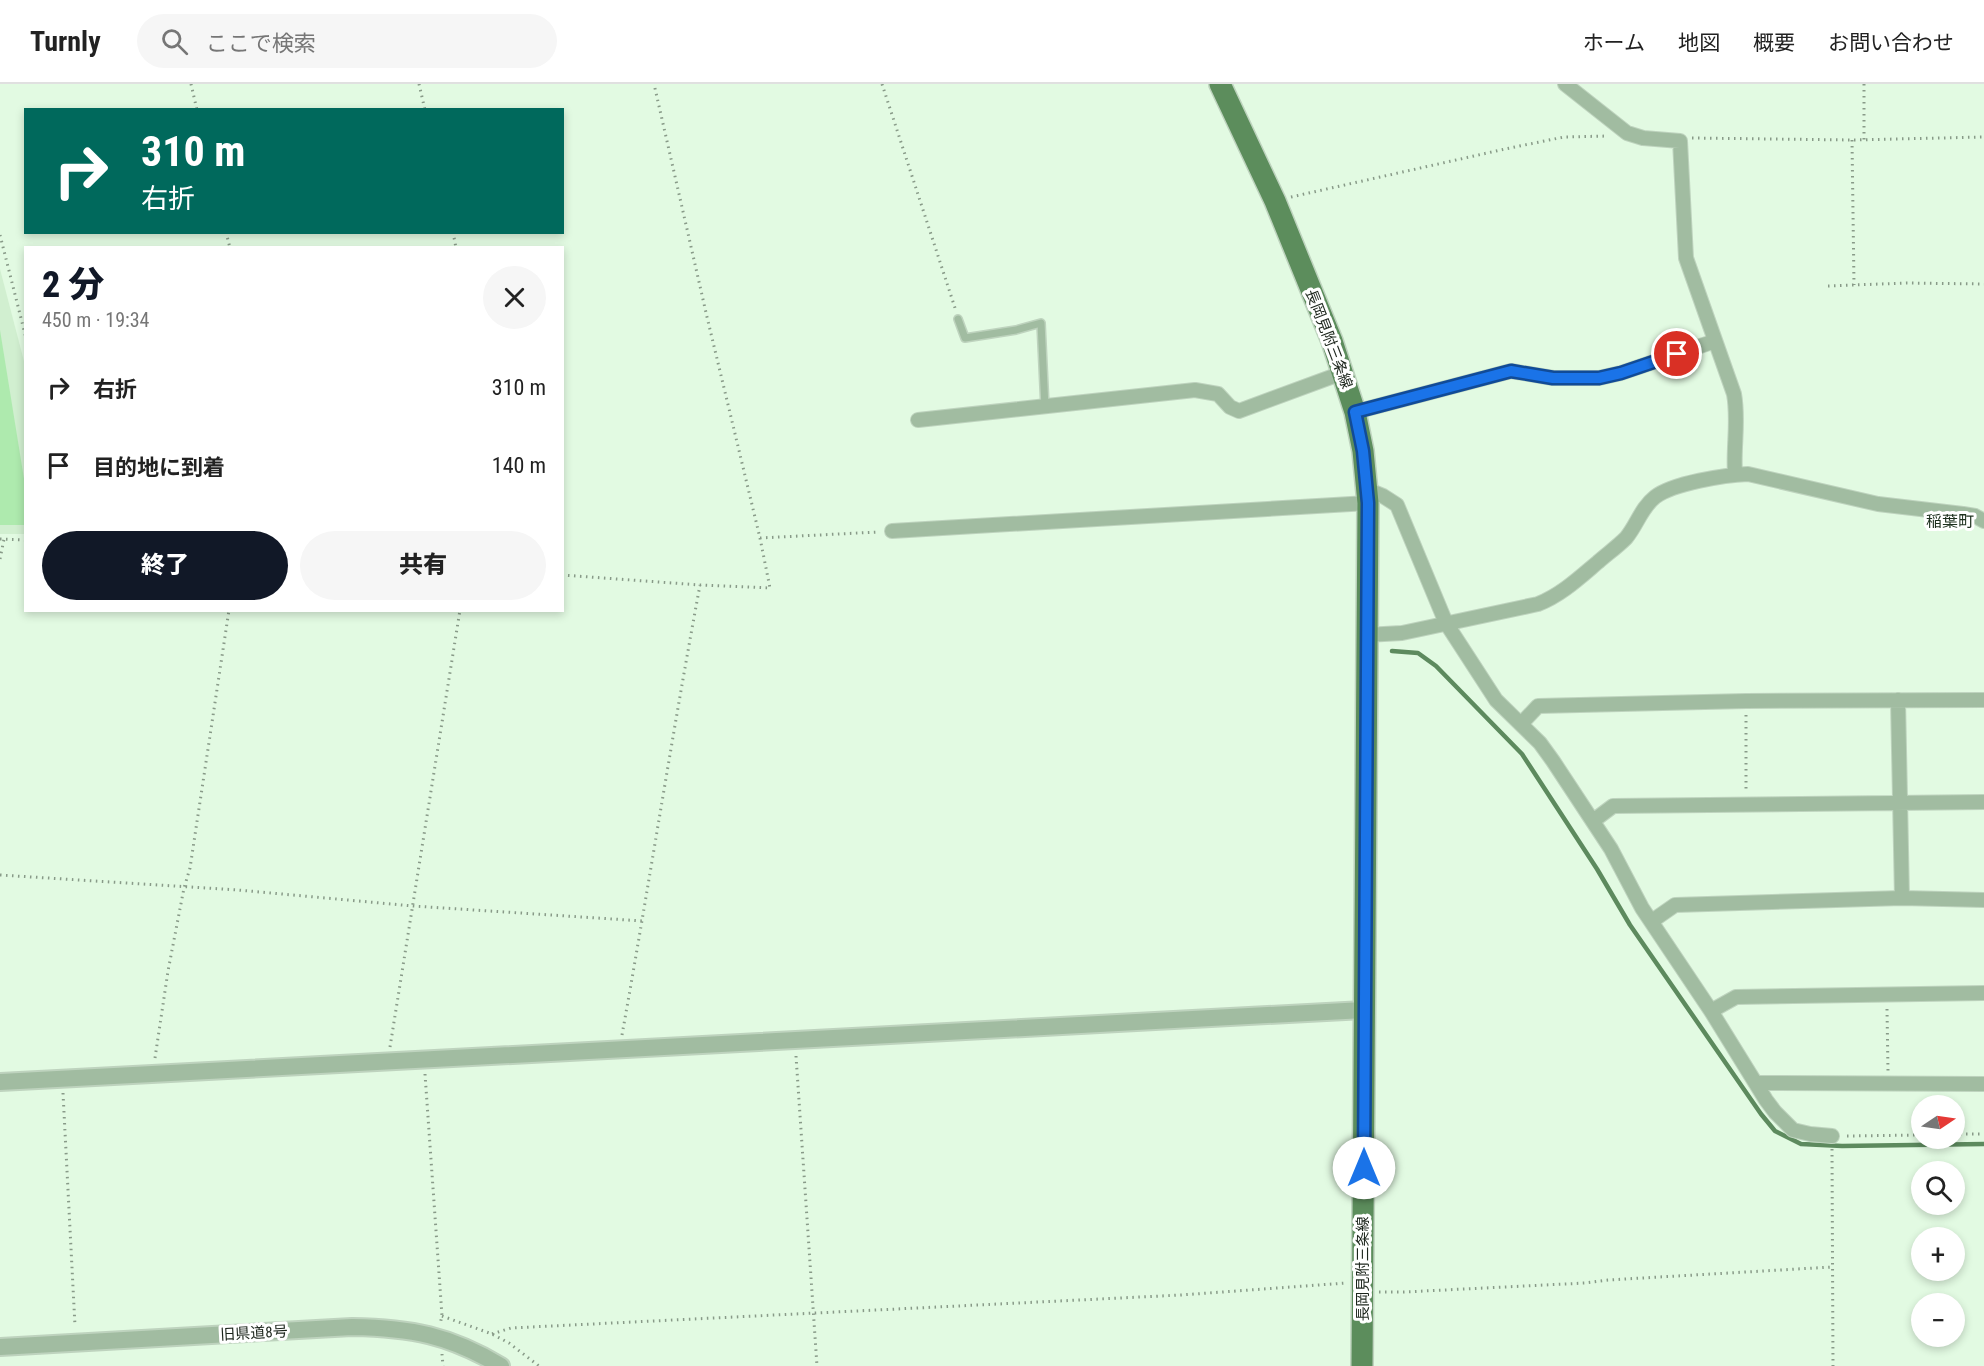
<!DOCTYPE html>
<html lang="ja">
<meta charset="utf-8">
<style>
:root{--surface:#fff;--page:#f6f6f6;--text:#222;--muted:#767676;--line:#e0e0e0;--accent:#111827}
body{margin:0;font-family:"Roboto Condensed","Noto Sans JP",sans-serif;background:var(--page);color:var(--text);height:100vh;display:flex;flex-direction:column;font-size:22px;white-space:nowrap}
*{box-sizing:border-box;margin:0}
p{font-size:20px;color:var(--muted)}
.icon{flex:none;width:33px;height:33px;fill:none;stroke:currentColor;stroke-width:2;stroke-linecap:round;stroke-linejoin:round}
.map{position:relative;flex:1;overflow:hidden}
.side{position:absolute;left:24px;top:162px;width:540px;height:366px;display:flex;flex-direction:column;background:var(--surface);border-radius:0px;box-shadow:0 3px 9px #0003}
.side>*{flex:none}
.guide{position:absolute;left:24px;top:24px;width:540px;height:126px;border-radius:0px;box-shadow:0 3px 9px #0003;background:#00695c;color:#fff;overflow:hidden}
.needle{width:39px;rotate:77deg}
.fabs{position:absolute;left:1911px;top:1011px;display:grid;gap:12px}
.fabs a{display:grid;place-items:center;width:54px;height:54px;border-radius:50%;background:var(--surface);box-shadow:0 3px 9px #0003;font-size:30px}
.pin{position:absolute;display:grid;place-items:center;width:51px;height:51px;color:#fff;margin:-26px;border:3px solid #fff;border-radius:50%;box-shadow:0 2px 6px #0007}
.me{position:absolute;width:66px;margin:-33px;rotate:0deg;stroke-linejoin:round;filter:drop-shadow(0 0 4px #0008)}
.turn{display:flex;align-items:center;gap:21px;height:126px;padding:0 18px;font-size:27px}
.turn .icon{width:78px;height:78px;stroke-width:2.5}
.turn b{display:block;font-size:42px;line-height:51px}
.round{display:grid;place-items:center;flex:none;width:63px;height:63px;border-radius:32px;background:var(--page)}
.overview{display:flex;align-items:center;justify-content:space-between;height:102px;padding:0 18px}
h1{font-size:36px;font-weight:800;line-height:45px;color:var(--accent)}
.action{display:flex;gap:12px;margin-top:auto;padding:12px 18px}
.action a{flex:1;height:69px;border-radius:36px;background:var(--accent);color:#fff;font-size:24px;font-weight:800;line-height:69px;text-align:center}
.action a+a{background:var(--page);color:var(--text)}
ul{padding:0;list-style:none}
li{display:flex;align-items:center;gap:18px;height:78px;padding:0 18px}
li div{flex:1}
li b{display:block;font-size:22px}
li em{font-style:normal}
header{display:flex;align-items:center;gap:36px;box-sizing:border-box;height:84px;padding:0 30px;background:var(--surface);border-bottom:2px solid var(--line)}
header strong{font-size:28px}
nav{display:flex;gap:33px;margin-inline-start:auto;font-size:21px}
.search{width:420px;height:54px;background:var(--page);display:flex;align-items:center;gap:15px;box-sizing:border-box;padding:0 21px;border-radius:33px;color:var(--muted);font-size:22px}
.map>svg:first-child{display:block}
.built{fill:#d1efd0}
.green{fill:#aeeaae}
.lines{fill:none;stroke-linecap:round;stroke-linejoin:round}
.stream{stroke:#5d8a5e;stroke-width:4.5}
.service-casing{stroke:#bed3be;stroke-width:10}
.minor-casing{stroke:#bed3be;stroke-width:16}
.tertiary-casing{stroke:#bed3be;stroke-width:20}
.primary-casing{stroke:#bed3be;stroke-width:24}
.path{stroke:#889a88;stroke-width:3;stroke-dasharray:1.5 4.5;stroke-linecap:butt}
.service{stroke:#a1bca1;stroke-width:7}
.minor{stroke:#a1bca1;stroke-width:14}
.tertiary{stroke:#a1bca1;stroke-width:16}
.primary{stroke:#5c8d5c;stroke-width:21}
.route-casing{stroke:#114b97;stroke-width:15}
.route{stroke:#1a73e8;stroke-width:10}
.labels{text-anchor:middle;stroke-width:6;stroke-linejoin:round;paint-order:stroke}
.street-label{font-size:15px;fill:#1b241b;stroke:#fff}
.neighbourhood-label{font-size:16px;fill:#1d301e;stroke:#fff}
</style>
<header>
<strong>Turnly</strong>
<div class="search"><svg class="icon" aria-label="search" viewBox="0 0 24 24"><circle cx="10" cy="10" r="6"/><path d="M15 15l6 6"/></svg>ここで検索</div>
<nav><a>ホーム</a><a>地図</a><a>概要</a><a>お問い合わせ</a></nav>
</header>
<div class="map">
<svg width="1984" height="1282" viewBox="0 0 1984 1282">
<rect width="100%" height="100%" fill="#e2fae2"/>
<path class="built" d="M0,185L25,281V450H0Z"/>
<path class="green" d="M0,246L25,401L24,441H0Z"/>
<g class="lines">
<path class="stream" d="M1392,567L1418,569L1436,582L1522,670L1597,785L1630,841L1761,1030L1775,1047L1801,1060L1842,1062L1984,1060"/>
<defs>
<path id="service" d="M958,235L965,254L1016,246L1041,239L1045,324"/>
<path id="minor" d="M1565,0L1627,49L1643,54L1680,57L1686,174L1734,310C1739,337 1733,363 1735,390
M1355,328L1511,287L1553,294H1599L1621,289L1715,257
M918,336L1195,306L1218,310L1230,323L1239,327L1342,289
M1366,405L1383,412L1397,421L1446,539L1496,616L1540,659L1553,677L1611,765L1642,824L1711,927L1766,1016L1775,1028L1793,1046L1810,1050L1832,1052
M892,447L1368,419
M1366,551L1402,549L1538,520C1561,511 1579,494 1598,478C1607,470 1617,463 1626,454C1637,441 1641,424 1655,413C1673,399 1725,391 1748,390L1878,420L1963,430L1975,432L1984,437
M1898,616L1902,814
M1521,640L1538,622L1746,617L1984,616
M1593,737L1613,722L1984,718
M1652,837L1675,821L1902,814L1984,816
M1711,927L1736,913L1984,909
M1758,999L1984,1000"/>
<path id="tertiary" d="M0,998L1364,926
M0,1263L352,1243C411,1244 449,1251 501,1282"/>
<path id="primary" d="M1220,0L1275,117L1332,257L1355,328L1363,367L1368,419L1362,1282"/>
</defs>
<use href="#service" class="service-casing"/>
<use href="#minor" class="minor-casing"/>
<use href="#tertiary" class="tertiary-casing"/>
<use href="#primary" class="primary-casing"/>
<path class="path" d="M191,0L197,26
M419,0L425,26
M882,0L956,227
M1864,0V56
M1692,54L1852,56L1984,53
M1852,56L1854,201
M1291,113L1505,65L1564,53L1608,52
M226,148L230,164
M453,148L456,164
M0,151L26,254
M1828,202L1906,199L1984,200
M760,454L878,448
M0,455L26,456
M0,475L4,455
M562,491L700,501L770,504L760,454L707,233L654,0
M1746,631V708
M0,791L238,806L413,822L643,837
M1887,925L1888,987
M622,951C649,801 672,651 700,501
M390,963L460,526
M796,972L817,1282
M155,974L168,887L184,804L190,784L229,526
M425,990L442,1232L440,1240
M63,1009L75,1242
M1954,1050H1984
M1847,1052L1922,1051
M1832,1065L1833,1282
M1379,1208H1404L1585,1199L1608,1196L1832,1183
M442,1232L492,1250L509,1259L539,1282
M492,1250L511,1244L1181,1211L1346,1199
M442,1270L443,1282"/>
<use href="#service" class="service"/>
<use href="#minor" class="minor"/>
<use href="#tertiary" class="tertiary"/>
<use href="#primary" class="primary"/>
</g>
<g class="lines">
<defs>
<path id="route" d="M1364,1084L1368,419L1363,367L1355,328L1511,287L1553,294H1599L1621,289L1677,270"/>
</defs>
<use href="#route" class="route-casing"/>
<use href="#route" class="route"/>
</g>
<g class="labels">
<g class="street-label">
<text transform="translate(1329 255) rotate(69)" y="5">長岡見附三条線</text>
<text transform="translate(1363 1185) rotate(-90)" y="5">長岡見附三条線</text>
<text transform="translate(254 1249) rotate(-3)" y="5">旧県道8号</text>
</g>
<g class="neighbourhood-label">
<text x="1950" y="443">稲葉町</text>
</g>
</g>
</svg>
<div class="fabs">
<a><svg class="needle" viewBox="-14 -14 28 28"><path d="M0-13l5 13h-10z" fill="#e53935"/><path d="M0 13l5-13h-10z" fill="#767676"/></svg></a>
<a><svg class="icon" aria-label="search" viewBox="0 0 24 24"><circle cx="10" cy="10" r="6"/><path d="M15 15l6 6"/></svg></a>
<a>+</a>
<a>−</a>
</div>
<div class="pin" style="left:1677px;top:270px;background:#d93025"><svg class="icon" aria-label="arrive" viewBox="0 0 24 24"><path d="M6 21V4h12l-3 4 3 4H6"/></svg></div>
<svg class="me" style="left:1364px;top:1084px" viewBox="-20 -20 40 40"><circle r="19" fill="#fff"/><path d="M0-13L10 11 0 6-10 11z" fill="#1a73e8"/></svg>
<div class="guide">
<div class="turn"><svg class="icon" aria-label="right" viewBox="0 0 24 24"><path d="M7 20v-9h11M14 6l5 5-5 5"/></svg><div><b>310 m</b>右折</div></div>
</div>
<section class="side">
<div class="overview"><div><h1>2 分</h1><p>450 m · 19:34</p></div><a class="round"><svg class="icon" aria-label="close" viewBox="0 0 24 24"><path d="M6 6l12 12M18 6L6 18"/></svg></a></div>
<ul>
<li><svg class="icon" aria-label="right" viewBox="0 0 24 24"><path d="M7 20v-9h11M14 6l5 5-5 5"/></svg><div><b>右折</b></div><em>310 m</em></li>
<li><svg class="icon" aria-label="arrive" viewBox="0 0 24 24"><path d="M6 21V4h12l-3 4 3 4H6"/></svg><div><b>目的地に到着</b></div><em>140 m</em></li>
</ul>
<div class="action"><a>終了</a><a>共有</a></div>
</section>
</div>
